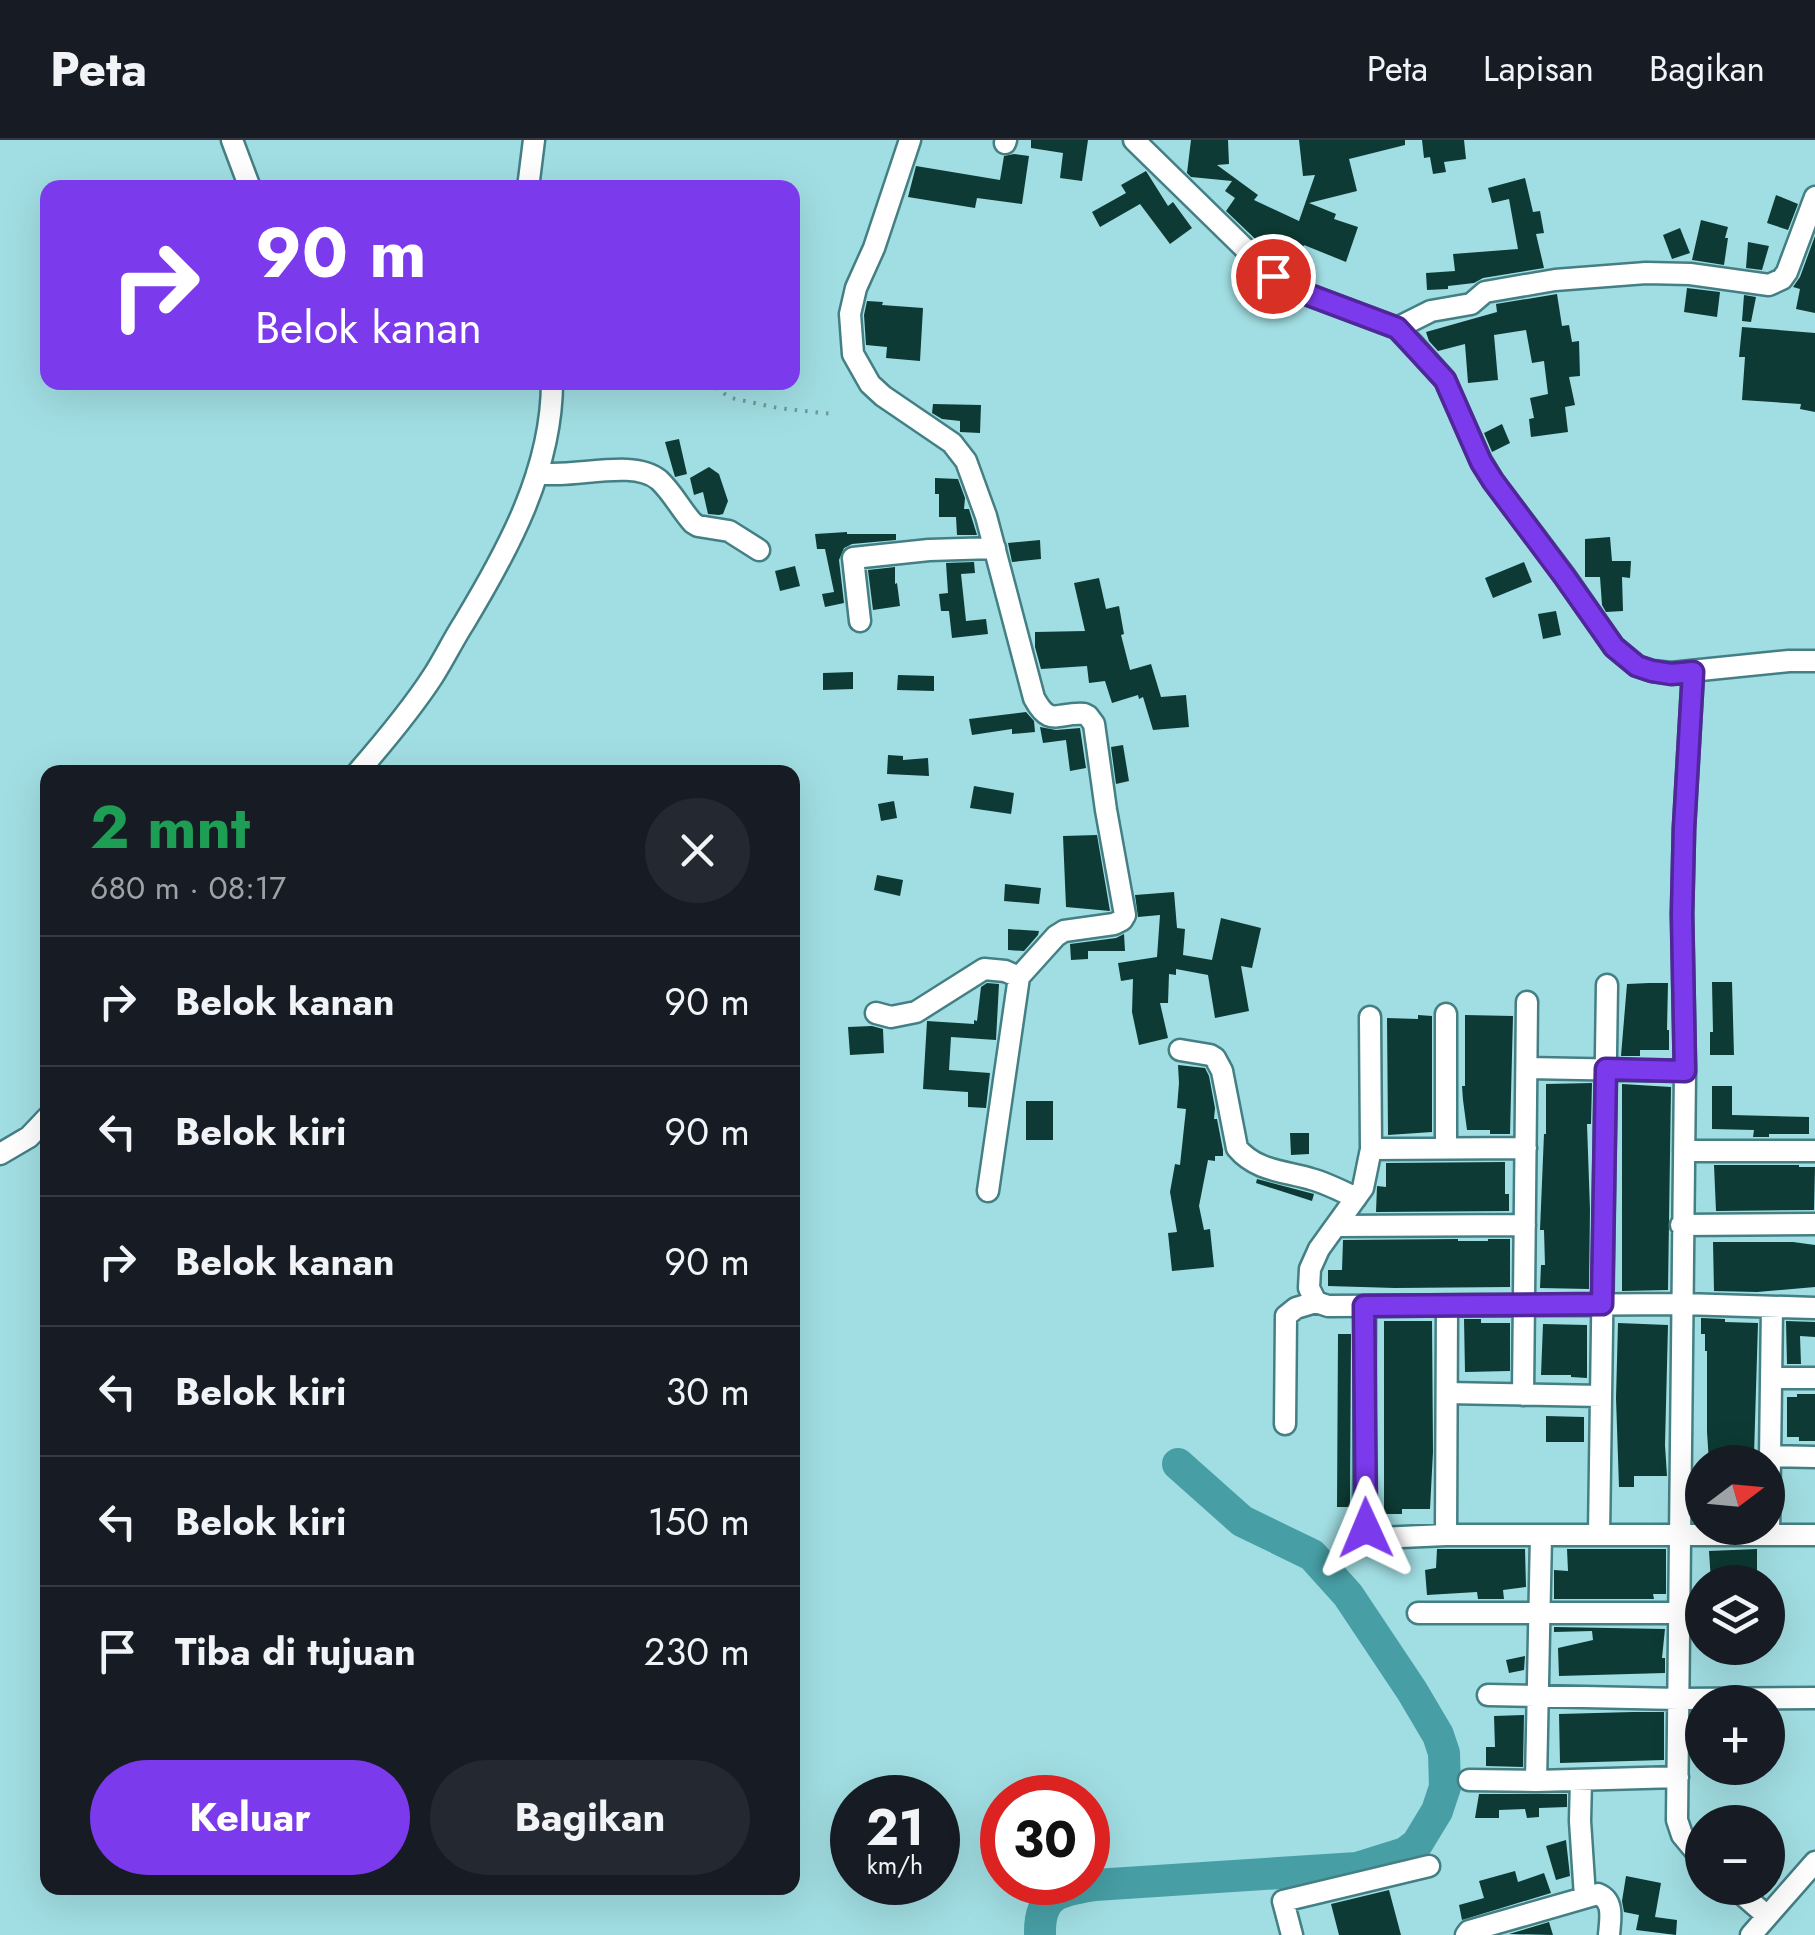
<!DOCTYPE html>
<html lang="id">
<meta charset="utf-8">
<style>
:root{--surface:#171b24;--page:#242831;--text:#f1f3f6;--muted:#9ea1a6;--line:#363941;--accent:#7c3aed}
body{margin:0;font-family:Jost,sans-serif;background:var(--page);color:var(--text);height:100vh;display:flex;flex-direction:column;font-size:38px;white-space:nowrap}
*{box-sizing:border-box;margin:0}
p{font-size:32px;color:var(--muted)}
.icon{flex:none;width:55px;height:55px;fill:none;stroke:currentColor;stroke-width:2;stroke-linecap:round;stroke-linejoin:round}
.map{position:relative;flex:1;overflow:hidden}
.details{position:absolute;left:40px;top:625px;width:760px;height:1130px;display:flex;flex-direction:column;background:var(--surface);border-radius:20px;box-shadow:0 10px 40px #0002}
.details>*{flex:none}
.guide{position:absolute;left:40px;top:40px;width:760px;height:210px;border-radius:20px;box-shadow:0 10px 40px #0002;background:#7c3aed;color:#fff;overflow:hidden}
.needle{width:65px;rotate:74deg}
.controls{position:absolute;left:1685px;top:1305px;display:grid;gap:20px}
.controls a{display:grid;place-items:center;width:100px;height:100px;border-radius:50%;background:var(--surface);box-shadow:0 10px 40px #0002;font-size:50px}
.speed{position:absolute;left:830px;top:1635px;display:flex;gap:20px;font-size:50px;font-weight:700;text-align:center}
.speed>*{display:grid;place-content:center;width:130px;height:130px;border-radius:50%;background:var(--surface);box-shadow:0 10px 40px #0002;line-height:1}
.speed small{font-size:25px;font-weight:400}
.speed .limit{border:15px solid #d22;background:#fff;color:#111}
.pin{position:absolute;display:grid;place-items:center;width:85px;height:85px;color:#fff;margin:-42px;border:5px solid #fff;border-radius:50%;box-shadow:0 2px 10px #0007}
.me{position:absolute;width:110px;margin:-55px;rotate:359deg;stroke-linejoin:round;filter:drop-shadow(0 0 8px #0008)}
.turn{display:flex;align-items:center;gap:35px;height:210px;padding:0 50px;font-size:45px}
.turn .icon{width:130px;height:130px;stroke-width:2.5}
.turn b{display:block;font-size:70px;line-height:85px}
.round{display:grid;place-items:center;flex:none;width:105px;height:105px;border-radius:52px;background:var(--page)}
.head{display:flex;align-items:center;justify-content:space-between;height:170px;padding:0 50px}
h1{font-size:60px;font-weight:700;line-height:75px;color:#1e9e55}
.primary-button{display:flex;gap:20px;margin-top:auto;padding:20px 50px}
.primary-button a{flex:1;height:115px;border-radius:60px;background:var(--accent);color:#fff;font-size:40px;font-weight:700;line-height:115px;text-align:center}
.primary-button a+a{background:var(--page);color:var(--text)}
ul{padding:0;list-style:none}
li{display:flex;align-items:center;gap:30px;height:130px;padding:0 50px;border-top:2px solid var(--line)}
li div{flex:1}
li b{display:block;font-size:38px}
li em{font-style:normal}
header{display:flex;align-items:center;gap:60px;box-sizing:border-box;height:140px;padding:0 50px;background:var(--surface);border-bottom:2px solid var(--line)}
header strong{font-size:48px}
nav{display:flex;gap:55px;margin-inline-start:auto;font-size:35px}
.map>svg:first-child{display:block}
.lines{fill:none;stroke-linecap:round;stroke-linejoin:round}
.river{stroke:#479fa5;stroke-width:32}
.building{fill:#0d3a34}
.minor-casing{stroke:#437f83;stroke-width:25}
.path{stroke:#6c9a9d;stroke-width:4;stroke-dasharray:2.5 8;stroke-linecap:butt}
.minor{stroke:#fff;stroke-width:20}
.route-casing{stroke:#51269a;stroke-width:25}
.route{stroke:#7c3aed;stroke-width:18}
</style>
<header>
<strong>Peta</strong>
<nav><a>Peta</a><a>Lapisan</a><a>Bagikan</a></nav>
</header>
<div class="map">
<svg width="1815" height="1795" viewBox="0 0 1815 1795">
<rect width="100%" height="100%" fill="#a1dee3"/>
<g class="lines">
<path class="river" d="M1040,1795C1039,1753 1059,1751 1095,1745L1357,1728L1405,1713L1417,1704L1437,1671L1445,1647L1444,1613L1438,1595L1412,1551L1348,1455L1312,1415L1242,1381L1178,1324"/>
</g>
<path class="building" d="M1031,0H1088L1082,41L1060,38L1063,13L1031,8Z
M1191,0H1228L1229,24L1217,25L1258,55L1254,60L1299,81L1315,35L1303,36L1299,0H1405V5L1349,19L1357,51L1309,63L1336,74L1334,79L1358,87L1346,122L1304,105L1299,119L1278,111L1276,116L1270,113L1226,71L1235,58L1225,51L1232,41L1191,37L1187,33Z
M1422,0H1464L1466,19L1444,22L1446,32L1433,34L1430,17L1424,18Z
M1014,14L1029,16L1022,64L977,58L975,68L908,57L916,26L1000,40L1004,16Z
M1146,31L1168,66L1173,62L1192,88L1170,104L1140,64L1100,87L1092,72L1126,53L1121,45Z
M1525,38L1533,72L1540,71L1544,93L1536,94L1544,128L1483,138L1474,143L1448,146V149L1427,150L1426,133L1455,131L1453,114L1518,109L1509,59L1492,63L1488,48Z
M1776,55L1798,64L1788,90L1767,83Z
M1701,80L1728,87L1725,98H1728L1724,125L1692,120Z
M1680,88L1690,113L1672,119L1663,95Z
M1815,96V173L1796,169L1800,149L1793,147L1800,137Z
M1748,102L1769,106L1762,130L1746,128Z
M1687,148L1720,152L1717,177L1684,172Z
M1557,154L1562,186L1569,185L1572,202L1579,201L1580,236L1569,237L1575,265L1565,267L1568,292L1531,297L1529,279L1534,278L1530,258L1548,254L1544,221L1532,223L1526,190L1494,195L1498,240L1468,243L1465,204L1438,211L1429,201L1426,192L1497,172L1496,164Z
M1744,155L1756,157L1751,182L1742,181Z
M867,161L883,162L882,165L923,168L920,221L886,218L887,207L866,205L864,175Z
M1742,187L1815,193V272L1800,269L1801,264L1742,260L1745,217H1739Z
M933,264L981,265L980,293L960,292V281L942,279L932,273Z
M1502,284L1510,303L1492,312L1484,293Z
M679,299L687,334L675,337L665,302Z
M709,327L719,334L728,361L723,374L719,375L708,374L703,352L694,355L690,338Z
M935,338L958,339L965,358L964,369H969L977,395H957L956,377H939V354H935Z
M847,392V394H896V400L852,404L844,408L839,420L844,463L825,467L822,454L834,452L825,409H817L815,394Z
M1610,397L1612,421H1631L1630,438L1622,437L1623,471L1606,472L1602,465L1600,437H1585V399Z
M1040,400L1041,419L1012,422L1008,403Z
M974,422L975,433L961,434L966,481L986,479L988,494L952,498L949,471H941L939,454L948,453L946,423Z
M1524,422L1532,442L1493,458L1485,438Z
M795,426L800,446L780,451L775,431Z
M895,427V444L897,443L900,466L873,470L868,430Z
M1099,438L1106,469L1119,466L1124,494L1121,495L1130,530L1151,524L1161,557L1186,555L1189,587L1153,590L1143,557L1139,559L1138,555L1112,563L1105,541L1089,543L1087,526L1041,529L1035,507V492L1085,491L1074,443Z
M1556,471L1561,495L1543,499L1538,474Z
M853,532V549L823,550V533Z
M898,535L934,536V551L897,550Z
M1026,572L1034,581L1035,592L1012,594V589L972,595L969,579Z
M1040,587L1056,590L1080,588L1086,628L1070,631L1066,600L1043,603Z
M1123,605L1129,641L1116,644L1111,607Z
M888,615L903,616V620L928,618L929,636L887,634Z
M974,646L1014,653L1011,674L970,668Z
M894,661L897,678L881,681L878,664Z
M1097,695L1110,771L1066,767L1063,696Z
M877,735L903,740L900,756L874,750Z
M1005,744L1041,748L1039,764L1004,761Z
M1174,752L1177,788L1185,789L1183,815L1212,820L1221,778L1261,788L1252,828L1241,826L1249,871L1215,878L1208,835L1176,829V835L1169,834L1168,863H1160L1168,898L1139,905L1132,872L1133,839L1121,841L1118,823L1157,817L1160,775L1138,777L1135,755Z
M1008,789L1039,791L1038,795L1024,811L1008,810Z
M1124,794L1125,811H1088V819L1071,820L1070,804L1116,798Z
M1712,842H1732L1734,915H1710V892H1713Z
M987,843L999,844L996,900L951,897L949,930L990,933L986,968L968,967V952L923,949L927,881L974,884V880L977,881L981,847Z
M1649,843H1668L1667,890H1669V910H1640V916H1621L1627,844Z
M1418,875L1432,876V992L1388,995L1387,878L1418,879Z
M1465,875L1513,876L1510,994H1490V990H1467L1463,960L1462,946H1465Z
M872,886L883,889L884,913L850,915L848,887Z
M1178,925L1205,928L1209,936L1215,968L1214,979H1217L1223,1010V1016H1215V1021L1208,1020L1199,1066L1204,1090L1210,1089L1214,1127L1172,1131L1168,1093L1177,1092L1170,1052L1175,1024L1180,1025L1186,969L1177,968L1179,943Z
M1592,943L1591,984H1587L1590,1070L1589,1149L1540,1148L1541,1125H1545L1544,1090H1540L1544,994H1546V944Z
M1622,944L1671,947L1668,1150L1622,1151Z
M1712,946H1732V975L1809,977V994H1769V997H1753L1754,990L1712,989Z
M1026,961H1053V1000H1026Z
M1290,993H1309V1014L1291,1015Z
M1505,1022V1054H1509V1071L1376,1072L1377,1046L1386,1047V1023Z
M1714,1025H1799V1027H1815L1814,1070L1716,1071Z
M1257,1039L1314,1054L1312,1061L1256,1043Z
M1458,1099V1101H1488V1099H1510V1147L1395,1148L1328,1146V1130H1342L1343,1100Z
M1713,1102H1793L1815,1105V1147L1757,1152L1714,1151Z
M1701,1178L1725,1179V1182L1758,1183L1754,1315H1751V1322H1709L1707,1292V1211H1705V1194H1701Z
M1464,1179H1481V1183H1510V1231L1465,1232Z
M1384,1181H1432L1433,1312L1430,1369H1402V1374H1384Z
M1786,1181L1815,1182V1197L1800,1196L1801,1224H1787Z
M1618,1183L1668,1185L1665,1305L1667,1336H1634V1347H1619L1616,1258Z
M1543,1184L1587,1185V1238L1571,1237V1235H1541Z
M1338,1194H1351L1350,1367H1337Z
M1797,1254H1815V1301H1799V1297H1787V1257H1797Z
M1546,1276L1584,1277V1302H1546Z
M1437,1409H1525L1526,1447L1503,1450L1504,1459H1478L1477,1452L1427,1455L1425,1430L1436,1428Z
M1567,1409H1666V1454H1653L1654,1459H1554V1430L1568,1431Z
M1757,1409V1442H1711L1709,1411Z
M1554,1487L1665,1489L1662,1518H1665V1533L1559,1536L1558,1508L1593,1500L1592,1491L1554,1492Z
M1525,1516L1524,1530L1509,1533L1506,1520Z
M1633,1572H1664V1620L1560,1623L1559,1574Z
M1524,1575L1523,1627L1486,1626V1607H1495L1494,1576Z
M1479,1654H1567V1667L1539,1668V1677L1527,1678L1525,1669L1499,1670V1678H1475Z
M1566,1700L1570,1736L1556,1740L1546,1706Z
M1515,1731L1518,1742L1544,1733L1551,1753L1462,1780L1459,1765L1484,1758L1479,1741Z
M1626,1736L1661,1743L1655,1777L1677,1780L1676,1795L1636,1790L1639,1775L1624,1772L1622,1761Z
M1389,1750L1401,1795H1339L1331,1764Z
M1549,1782L1553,1795L1509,1794Z"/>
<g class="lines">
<defs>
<path id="minor" d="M232,0L250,48
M910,0L874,108L856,148L850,174L853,214L870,244L883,256L952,303L966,321L986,376L1034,558C1050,588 1057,572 1084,574L1088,576L1094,584L1106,670L1125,775L1122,780L1114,784L1064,791L1056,796L1019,837L988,1051
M1134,0L1273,136L1309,155L1397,188L1413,204L1445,240L1481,321L1493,341L1564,435L1614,507L1637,526L1652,531L1671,533L1789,521H1815
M1005,3L1006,0
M528,48L534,0
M1397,188L1431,171L1471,164L1485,152L1555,140L1646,133L1690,134L1769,145L1782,139L1787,132L1815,57
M537,333C573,339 633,318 659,340C673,353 681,370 693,383L698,386L729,391L759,410
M860,481L853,418L929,410L995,408
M1693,532L1684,688L1682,774L1685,931L1677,1680L1682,1695L1702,1719
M358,632C384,602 411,570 433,536C444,519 453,500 464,483C508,410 552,330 552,242
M876,873L891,877L916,872L984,829L1005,831L1019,837
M1446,874V1008
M1370,877L1371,1009L1363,1048L1319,1109L1310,1129L1309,1148L1316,1162L1328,1166L1683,1164L1815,1168
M1180,910L1210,915L1215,918L1222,931L1237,1008C1256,1031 1284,1031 1311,1039C1326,1043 1342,1051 1356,1058
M1527,928L1685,931
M1371,1009L1526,1008
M1684,1011H1815
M0,1014L29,997L48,977
M1681,1085L1815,1084
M1337,1086L1525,1085
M1365,1166L1364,1382C1367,1391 1370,1395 1379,1398L1446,1395H1815
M1771,1238H1815
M1447,1253L1601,1256
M1523,1255L1527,862
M1285,1284L1286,1176L1296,1168L1316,1162
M1770,1316L1815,1317
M1446,1395L1447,1166
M1599,1395L1607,845
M1769,1395L1772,1167
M1418,1473H1680
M1488,1555L1679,1559L1815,1558
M1469,1640L1536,1641L1678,1637
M1581,1640L1580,1681L1585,1757
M1536,1641L1541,1395
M1735,1748L1766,1775
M1292,1795L1283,1761L1429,1726
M1466,1795L1469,1791L1598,1754C1615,1761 1610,1780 1609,1795
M1751,1795L1815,1722"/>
</defs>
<use href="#minor" class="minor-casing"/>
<path class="path" d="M706,242L731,258L778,268L832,274"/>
<use href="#minor" class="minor"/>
</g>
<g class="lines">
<defs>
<path id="route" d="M1273,136L1309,155L1397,188L1445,240L1481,322L1493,341L1564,436L1614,507L1637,526L1652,531L1671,534L1693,532L1684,688L1682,774L1685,931L1606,929L1602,1164L1364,1166L1366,1388"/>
</defs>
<use href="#route" class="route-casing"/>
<use href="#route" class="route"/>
</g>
</svg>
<div class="controls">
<a><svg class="needle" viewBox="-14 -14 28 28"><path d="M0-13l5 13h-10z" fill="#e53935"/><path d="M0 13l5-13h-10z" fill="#9ea1a6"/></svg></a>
<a><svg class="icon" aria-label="layers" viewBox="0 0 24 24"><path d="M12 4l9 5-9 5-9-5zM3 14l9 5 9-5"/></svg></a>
<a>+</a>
<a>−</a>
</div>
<div class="speed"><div>21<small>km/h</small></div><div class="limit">30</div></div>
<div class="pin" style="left:1273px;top:136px;background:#d93025"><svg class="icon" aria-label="arrive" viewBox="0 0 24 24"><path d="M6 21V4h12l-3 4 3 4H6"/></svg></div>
<svg class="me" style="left:1366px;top:1388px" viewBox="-20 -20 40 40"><path d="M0-17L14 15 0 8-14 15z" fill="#7c3aed" stroke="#fff" stroke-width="4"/></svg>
<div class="guide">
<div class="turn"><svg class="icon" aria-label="right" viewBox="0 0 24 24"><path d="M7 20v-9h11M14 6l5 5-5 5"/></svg><div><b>90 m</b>Belok kanan</div></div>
</div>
<section class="details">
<div class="head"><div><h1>2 mnt</h1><p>680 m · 08:17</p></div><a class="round"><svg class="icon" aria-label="close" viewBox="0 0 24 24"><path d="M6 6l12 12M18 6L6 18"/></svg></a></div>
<ul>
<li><svg class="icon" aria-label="right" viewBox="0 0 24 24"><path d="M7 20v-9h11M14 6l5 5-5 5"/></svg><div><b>Belok kanan</b></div><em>90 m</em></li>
<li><svg class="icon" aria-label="left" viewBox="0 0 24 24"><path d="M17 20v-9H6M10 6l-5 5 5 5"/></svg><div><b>Belok kiri</b></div><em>90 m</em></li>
<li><svg class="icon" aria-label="right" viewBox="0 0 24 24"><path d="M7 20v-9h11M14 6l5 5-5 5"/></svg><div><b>Belok kanan</b></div><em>90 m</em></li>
<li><svg class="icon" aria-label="left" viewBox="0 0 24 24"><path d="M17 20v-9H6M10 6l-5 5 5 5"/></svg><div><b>Belok kiri</b></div><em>30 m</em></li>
<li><svg class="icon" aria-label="left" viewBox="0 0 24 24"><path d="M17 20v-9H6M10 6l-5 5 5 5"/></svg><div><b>Belok kiri</b></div><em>150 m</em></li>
<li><svg class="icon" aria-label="arrive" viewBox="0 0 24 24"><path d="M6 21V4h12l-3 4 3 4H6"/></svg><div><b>Tiba di tujuan</b></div><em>230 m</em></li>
</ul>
<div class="primary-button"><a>Keluar</a><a>Bagikan</a></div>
</section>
</div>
